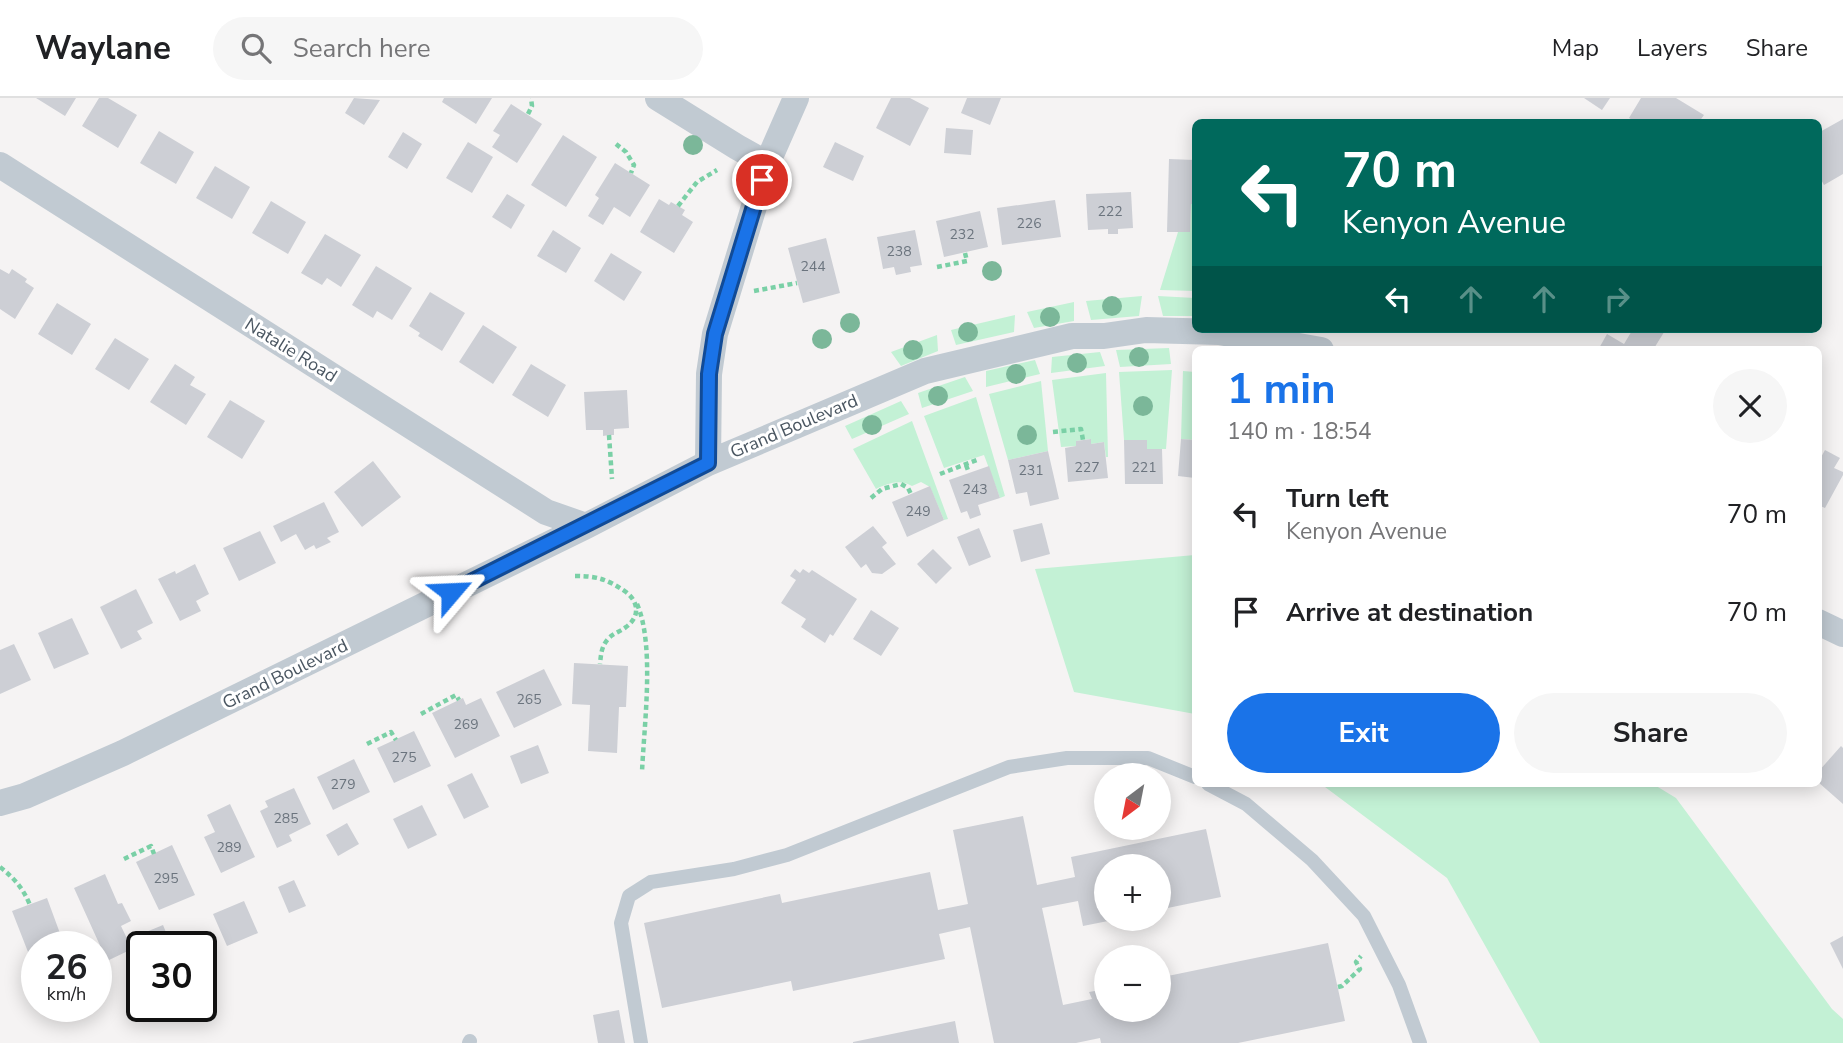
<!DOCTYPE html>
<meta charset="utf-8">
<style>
:root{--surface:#fff;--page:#f6f6f6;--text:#202124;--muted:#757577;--line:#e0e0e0;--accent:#1a73e8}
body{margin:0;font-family:"Nunito Sans",sans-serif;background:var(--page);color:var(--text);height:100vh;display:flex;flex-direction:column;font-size:26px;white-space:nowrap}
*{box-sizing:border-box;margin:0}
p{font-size:23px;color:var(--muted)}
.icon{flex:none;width:38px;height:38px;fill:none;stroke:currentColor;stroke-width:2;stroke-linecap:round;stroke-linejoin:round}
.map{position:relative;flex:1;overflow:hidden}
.sheet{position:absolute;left:1192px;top:248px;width:630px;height:441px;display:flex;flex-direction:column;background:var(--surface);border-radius:10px;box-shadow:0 4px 18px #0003}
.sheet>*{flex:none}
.guide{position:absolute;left:1192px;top:21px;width:630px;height:214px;border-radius:10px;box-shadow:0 4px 18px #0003;background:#00695c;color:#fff;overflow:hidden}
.needle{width:46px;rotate:212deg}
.fabs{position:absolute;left:1094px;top:665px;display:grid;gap:14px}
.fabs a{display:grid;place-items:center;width:77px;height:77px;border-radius:50%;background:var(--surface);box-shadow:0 4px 18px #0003;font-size:35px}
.speed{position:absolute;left:21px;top:833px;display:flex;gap:14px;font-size:35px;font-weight:700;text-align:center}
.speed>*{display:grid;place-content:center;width:91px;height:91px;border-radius:50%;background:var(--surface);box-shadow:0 4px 18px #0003;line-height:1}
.speed small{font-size:18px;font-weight:400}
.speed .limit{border:4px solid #111;border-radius:10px;background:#fff;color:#111}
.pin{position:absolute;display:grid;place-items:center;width:60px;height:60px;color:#fff;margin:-30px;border:4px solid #fff;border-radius:50%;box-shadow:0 2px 7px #0007}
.me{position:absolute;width:77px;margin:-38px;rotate:64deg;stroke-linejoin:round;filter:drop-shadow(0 0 5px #0008)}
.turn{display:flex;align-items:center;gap:24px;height:147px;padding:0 35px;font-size:32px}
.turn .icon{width:91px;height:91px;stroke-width:2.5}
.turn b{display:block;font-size:49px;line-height:60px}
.lanes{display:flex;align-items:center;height:66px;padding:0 35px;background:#0003;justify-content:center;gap:35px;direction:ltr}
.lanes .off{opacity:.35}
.round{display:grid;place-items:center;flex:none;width:74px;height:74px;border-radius:37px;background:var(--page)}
.head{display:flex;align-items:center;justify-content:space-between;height:119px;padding:0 35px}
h1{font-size:42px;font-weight:700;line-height:52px;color:var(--accent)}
.primary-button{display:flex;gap:14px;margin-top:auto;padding:14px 35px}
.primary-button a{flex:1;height:80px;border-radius:42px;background:var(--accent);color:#fff;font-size:28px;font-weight:700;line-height:80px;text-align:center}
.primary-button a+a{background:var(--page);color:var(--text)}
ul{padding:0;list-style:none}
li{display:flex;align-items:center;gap:21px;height:98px;padding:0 35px}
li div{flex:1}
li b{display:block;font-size:26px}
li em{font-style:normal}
header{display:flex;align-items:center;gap:42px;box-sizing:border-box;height:98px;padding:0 35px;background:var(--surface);border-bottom:2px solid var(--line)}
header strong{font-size:33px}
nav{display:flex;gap:38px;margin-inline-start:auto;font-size:24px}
.search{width:490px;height:63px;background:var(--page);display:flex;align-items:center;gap:18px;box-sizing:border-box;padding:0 24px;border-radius:38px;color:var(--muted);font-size:26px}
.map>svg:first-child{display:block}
.green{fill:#c3f1d5}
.building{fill:#cdcfd5}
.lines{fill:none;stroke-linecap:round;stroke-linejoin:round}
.path{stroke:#7ad0a6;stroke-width:4.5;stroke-dasharray:5 3.5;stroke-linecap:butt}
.lane{stroke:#c1cad2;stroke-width:14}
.street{stroke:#c1cad2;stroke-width:26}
.tree{fill:#7bb799}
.route-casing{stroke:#114b97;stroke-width:18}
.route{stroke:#1a73e8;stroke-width:12}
.labels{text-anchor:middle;stroke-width:6;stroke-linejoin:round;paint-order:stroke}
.number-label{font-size:14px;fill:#6b747e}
.street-label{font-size:18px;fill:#4a5661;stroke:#fff}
</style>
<header>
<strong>Waylane</strong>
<div class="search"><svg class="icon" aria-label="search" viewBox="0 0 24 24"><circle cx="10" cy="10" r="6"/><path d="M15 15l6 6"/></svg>Search here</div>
<nav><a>Map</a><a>Layers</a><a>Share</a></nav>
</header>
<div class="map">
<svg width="1843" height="945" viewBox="0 0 1843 945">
<rect width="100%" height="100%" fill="#f5f3f3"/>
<path class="green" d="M1191,106H1195V193L1160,192L1178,134H1190Z
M1142,198L1139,218L1091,222L1086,203Z
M1158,198L1195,200V218H1163Z
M1074,204V223L1034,230L1027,214Z
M1015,217L1014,234L956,247L951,232Z
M937,237L938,253L901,268L891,254Z
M1169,250L1171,266L1120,269L1116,252Z
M1100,254L1105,268L1051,275L1052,259Z
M1035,262L1040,276L986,289V273Z
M1172,272L1166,351H1147V342H1124L1119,274Z
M1183,273L1195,274V342L1181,341Z
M1106,275L1108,359H1106L1104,344L1091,346L1090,341L1076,343V348L1061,349L1052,282Z
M965,279L973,293L922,310L918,295Z
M1041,283L1048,353L1008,362L989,296Z
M976,299L1005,398L1000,400L984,357L944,370L924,318Z
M901,303L909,316L852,341L845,328Z
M912,323L948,421L944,422L930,389L921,384L912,388C899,381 889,385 876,391L853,351Z
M1195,457V616L1074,594L1035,471Z
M1321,686H1653L1676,700L1832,911L1843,921V945H1540L1447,780Z"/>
<path class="building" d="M36,0H76L65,18Z
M99,0H108L137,17L118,50L82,28Z
M354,0L380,2L364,27L345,15Z
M444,0H492L476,26L442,4Z
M891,0H910L929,10L910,48L876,30Z
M967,0H1001L990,27L961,15Z
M1584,0H1610L1602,12Z
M1641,0H1676L1704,17L1699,24H1636L1629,20Z
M511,6L542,26L517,65L492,49L500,37L493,33Z
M1843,21V76L1824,87L1818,76V35Z
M946,30L973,32L971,57L944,55Z
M159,33L194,54L176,86L140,65Z
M403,34L422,46L407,71L388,59Z
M563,37L597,59L566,109L531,87Z
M468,44L493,59L472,95L446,80Z
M835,44L864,58L853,83L823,69Z
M1169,61L1195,62V106H1191L1190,134H1167Z
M615,65L650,87L630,119L614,109L603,127L588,118L599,100L595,97Z
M215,68L250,89L232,121L196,100Z
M1131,94L1133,130L1118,131V136H1108V131L1088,132L1086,96Z
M507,96L525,107L511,131L492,119Z
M659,101L669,107L671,104L685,112L682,117L693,124L674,155L640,134Z
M1055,102L1061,139L1002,147L997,110Z
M271,103L306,124L288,156L252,135Z
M980,113L988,149L944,159L936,123Z
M553,132L581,150L566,175L537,158Z
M915,132L922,167L910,169L911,174L896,177L894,169L883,171L877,139Z
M325,136L361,157L341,189L327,180L322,187L301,175Z
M826,140L840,195L803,205L788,150Z
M611,155L642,174L624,203L594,183Z
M376,168L412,190L392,222L377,213L373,220L352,207Z
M0,171L9,176L12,171L27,181L25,184L34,190L15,221L0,211Z
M430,194L465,215L442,253L418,238L420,235L409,228Z
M57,205L91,226L72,257L38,236Z
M483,227L517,249L493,286L459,264Z
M1633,231H1666L1653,252H1598L1607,236L1624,246Z
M115,240L149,261L129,292L95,271Z
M175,266L195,279L190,287L206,296L186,327L150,304Z
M531,266L566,287L548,319L512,297Z
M627,292L629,330L614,331V337H609L603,338V332H586L584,294Z
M230,302L265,323L242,361L207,339Z
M1091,341V346L1104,344L1108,380L1068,384L1065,350L1076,348V343Z
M1181,341L1195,342V380L1178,378Z
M1124,342H1147V351H1162L1163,386H1125Z
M1825,352L1840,360L1834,370L1843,374V377L1825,410L1818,407V360L1820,361Z
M1048,353L1059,401L1030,408L1027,394L1016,396L1008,362Z
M373,363L401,399L362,429L334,394Z
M989,368L1000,400L978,407L981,417L970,421L967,413L961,415L949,382Z
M930,388L944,422L907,439L892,404Z
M324,404L339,434L327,440L331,444L316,451L314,447L305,452L296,436L281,444L273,428Z
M1042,425L1050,456L1021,464L1013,432Z
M873,428L887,445L882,449L896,466L882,476L872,475L866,466L861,470L845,449Z
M979,430L991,459L969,468L957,439Z
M260,433L276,465L239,483L223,450Z
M933,451L952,470L936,486L917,466Z
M195,466L209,496L196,503L201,513L180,523L158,481L175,473L176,476Z
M795,471L800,475L803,471L809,475L812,472L857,501L833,538L830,536L825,545L801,529L806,521L781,505L796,482L790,478Z
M136,491L153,525L137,533L142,541L121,551L100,509Z
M871,512L899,530L881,558L853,541Z
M72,520L89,556L54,571L38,535Z
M14,546L31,582L0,596V552Z
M574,565L628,568L626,609H619L617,655L588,653L590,607L572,606Z
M544,571L562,607L514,630L496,594Z
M463,600L466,607L481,600L500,638L455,660L432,615Z
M414,633L431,668L394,685L377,650Z
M538,647L549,675L521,686L510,658Z
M1841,648L1843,650V706L1818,684V674Z
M354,661L370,694L333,712L317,679Z
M472,675L489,709L464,721L447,687Z
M294,690L311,726L289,737L292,743L277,750L260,713L268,709L265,703Z
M230,706L255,759L221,775L204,739L215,734L207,717Z
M422,707L437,737L408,751L393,721Z
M1023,718L1037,787L1075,779L1071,759L1206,731L1221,799L1158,812V768H1106V821L1113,822L1083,828L1078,803L1042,810L1063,907L1092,901L1089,894L1106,891V912H1158V880L1328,845L1345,923L1238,945H1101L1100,940L1076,945H994L970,829L939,836L945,861L793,893L791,883L662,910L644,825L780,796L782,805L930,774L938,812L968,806L953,732Z
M347,725L359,746L338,758L326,737Z
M172,747L195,797L159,812L136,764Z
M105,776L118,806L122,805L131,823L121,828L132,851L107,863L74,790Z
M294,782L306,808L289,815L278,789Z
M47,800L65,849H37V877L12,813Z
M244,803L258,835L227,848L213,816Z
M163,827L172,849H152L146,834Z
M1843,838V871L1830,845Z
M49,908H71V909L51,916Z
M619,912L625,945H598L593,917Z
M955,923L959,945H853V944Z"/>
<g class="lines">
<path class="path" d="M528,16L532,8L531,0
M616,46L626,54L634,67L631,75
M678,108L697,84L717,72
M937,169L967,163L965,155
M754,193L797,185
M1053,334L1081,331L1083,342
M609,337L612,381
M966,367L969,375
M940,376L977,362
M871,400L882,391L901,386L908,390L911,396
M575,478C597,478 607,481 626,494C639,504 640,519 626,529C620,534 613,535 608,541C601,549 601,557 600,566
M637,506C655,547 644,627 642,674
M421,616L456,597L459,602
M367,646L391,634L396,642
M124,761L151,748L154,756
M0,769C14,780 23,790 30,807
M1338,889L1342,888L1360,871L1356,864L1361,858"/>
<path class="lane" d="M1208,686L1246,706L1312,762L1364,818L1399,887L1420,945
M469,945L470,943
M641,945L621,825L629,798L651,784L734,771L787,757L1009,669L1067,660H1148L1195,679"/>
<path class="street" d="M658,0L737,49L767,66
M0,67L546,414L586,428
M708,365L709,276L715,236L767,66L796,0
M1818,524L1843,536
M0,705L25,698L123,655L586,428L708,365L925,273L1072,238H1104L1146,232L1219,234L1321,252"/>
</g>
<g class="tree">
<circle cx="693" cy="47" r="10"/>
<circle cx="992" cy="173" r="10"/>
<circle cx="1112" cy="208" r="10"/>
<circle cx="1050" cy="219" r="10"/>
<circle cx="850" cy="225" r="10"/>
<circle cx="968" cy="234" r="10"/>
<circle cx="822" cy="241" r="10"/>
<circle cx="913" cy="252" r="10"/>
<circle cx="1139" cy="259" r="10"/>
<circle cx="1077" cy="265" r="10"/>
<circle cx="1016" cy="276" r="10"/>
<circle cx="938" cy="298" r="10"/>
<circle cx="1143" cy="308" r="10"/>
<circle cx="872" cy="327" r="10"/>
<circle cx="1027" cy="337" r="10"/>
</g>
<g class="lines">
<defs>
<path id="route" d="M451,494L708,365L709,276L715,236L762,82"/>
</defs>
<use href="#route" class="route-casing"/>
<use href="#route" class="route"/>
</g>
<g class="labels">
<g class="number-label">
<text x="1110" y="118">222</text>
<text x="1029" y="130">226</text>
<text x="962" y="141">232</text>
<text x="899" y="158">238</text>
<text x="813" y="173">244</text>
<text x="1087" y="374">227</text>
<text x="1144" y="374">221</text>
<text x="1031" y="377">231</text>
<text x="975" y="396">243</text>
<text x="918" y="418">249</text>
<text x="529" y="606">265</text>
<text x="466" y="631">269</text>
<text x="404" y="664">275</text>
<text x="343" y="691">279</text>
<text x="286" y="725">285</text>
<text x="229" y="754">289</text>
<text x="166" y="785">295</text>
</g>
<g class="street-label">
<text transform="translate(291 252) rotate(32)" y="6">Natalie Road</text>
<text transform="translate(794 328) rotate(-23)" y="6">Grand Boulevard</text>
<text transform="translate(285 576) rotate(-26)" y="6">Grand Boulevard</text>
</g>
</g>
</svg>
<div class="fabs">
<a><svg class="needle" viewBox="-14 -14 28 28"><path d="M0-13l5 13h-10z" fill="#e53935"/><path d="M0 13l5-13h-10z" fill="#757577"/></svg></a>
<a>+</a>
<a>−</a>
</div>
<div class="speed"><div>26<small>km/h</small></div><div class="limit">30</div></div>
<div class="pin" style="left:762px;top:82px;background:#d93025"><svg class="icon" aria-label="arrive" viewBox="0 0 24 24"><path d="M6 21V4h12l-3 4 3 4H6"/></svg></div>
<svg class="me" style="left:451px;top:494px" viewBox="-20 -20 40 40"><path d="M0-17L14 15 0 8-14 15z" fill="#1a73e8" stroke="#fff" stroke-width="4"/></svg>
<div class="guide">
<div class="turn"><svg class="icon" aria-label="left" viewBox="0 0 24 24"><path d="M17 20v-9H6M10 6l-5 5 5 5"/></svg><div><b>70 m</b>Kenyon Avenue</div></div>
<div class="lanes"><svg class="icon" aria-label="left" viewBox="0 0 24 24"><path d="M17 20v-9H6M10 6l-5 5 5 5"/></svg><svg class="icon off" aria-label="ahead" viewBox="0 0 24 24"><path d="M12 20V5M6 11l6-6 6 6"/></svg><svg class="icon off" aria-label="ahead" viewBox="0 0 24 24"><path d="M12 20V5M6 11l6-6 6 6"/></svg><svg class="icon off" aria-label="right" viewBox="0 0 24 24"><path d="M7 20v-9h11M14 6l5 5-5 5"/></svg></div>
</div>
<section class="sheet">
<div class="head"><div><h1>1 min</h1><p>140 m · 18:54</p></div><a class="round"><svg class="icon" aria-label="close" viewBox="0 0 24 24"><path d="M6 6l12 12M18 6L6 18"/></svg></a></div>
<ul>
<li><svg class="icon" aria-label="left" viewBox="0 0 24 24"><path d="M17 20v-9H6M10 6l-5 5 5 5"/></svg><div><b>Turn left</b><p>Kenyon Avenue</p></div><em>70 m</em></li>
<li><svg class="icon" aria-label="arrive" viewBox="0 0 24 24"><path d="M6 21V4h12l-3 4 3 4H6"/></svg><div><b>Arrive at destination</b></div><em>70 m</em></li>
</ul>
<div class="primary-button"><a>Exit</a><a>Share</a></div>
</section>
</div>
